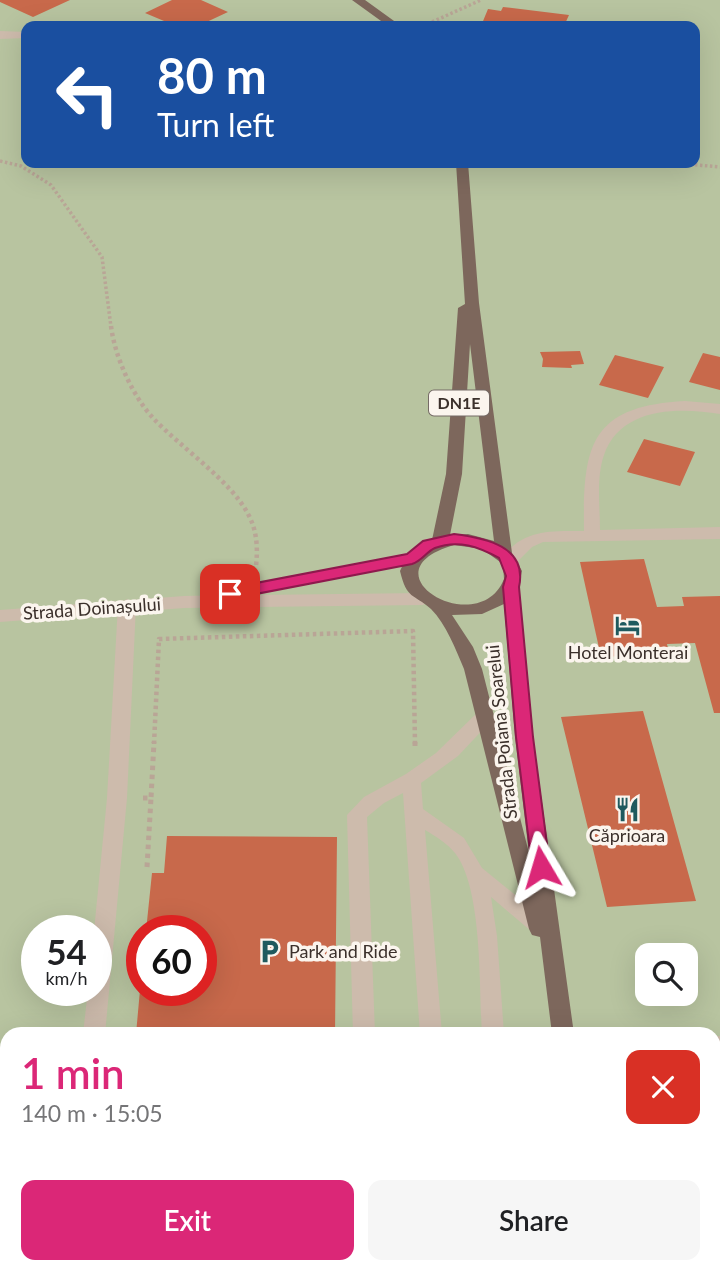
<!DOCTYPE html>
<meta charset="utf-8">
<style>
:root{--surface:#fff;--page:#f6f6f6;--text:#202124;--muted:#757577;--accent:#db2777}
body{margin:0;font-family:Lato,sans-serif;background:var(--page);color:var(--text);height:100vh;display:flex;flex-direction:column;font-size:26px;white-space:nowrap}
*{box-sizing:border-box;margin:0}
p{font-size:23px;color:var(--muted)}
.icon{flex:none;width:38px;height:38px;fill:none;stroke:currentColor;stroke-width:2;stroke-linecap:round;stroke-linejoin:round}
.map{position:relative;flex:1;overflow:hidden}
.side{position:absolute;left:0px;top:1027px;width:721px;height:247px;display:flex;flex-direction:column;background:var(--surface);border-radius:21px 21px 0 0;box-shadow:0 7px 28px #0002}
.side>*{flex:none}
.guide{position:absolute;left:21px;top:21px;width:679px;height:147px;border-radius:14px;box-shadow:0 7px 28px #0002;background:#1a4fa0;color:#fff;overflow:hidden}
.fabs{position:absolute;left:635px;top:943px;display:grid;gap:14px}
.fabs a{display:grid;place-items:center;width:63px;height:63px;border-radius:14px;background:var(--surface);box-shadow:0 7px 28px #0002;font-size:35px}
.speed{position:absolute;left:21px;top:915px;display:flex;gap:14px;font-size:35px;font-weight:700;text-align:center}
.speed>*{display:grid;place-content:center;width:91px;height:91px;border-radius:50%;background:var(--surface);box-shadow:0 7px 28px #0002;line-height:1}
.speed small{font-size:18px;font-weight:400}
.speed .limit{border:10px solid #d22;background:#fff;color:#111}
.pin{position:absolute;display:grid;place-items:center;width:60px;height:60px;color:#fff;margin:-30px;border-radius:14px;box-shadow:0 4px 10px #0006}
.me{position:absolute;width:77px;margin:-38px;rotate:353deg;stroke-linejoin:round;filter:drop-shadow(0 0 5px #0008)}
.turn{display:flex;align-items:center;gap:24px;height:147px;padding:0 21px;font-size:32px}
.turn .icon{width:91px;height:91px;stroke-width:2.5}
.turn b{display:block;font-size:49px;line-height:60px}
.round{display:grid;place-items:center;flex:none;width:74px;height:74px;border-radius:14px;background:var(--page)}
.head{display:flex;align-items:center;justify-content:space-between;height:119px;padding:0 21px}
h1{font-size:42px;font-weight:600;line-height:52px;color:var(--accent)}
.cta{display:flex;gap:14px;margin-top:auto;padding:14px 21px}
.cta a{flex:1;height:80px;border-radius:14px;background:var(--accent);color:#fff;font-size:28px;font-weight:600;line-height:80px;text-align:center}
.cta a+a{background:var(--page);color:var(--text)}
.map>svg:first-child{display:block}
.green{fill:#b8c4a0;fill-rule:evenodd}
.building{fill:#c8694b}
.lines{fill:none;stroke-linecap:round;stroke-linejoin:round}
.path-far2{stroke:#b9a596;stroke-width:3.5;stroke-dasharray:2.5 2.5;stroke-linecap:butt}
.path-far1{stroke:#b9a596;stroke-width:4.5;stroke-dasharray:3.5 3.5;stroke-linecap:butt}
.path{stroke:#b9a596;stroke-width:5;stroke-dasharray:4.5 4.5;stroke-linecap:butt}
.service{fill:#cdbbac;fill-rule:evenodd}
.minor{fill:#cdbbac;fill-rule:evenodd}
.primary{fill:#7d675c;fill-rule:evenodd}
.route{fill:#db2777;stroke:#8e194d;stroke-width:2}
.labels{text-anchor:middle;stroke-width:7;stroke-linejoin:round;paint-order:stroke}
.shield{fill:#fbf5ee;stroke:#756b66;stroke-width:2}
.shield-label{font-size:16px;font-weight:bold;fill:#3b302b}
.street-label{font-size:18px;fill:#3b302b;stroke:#fbf5ee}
.poi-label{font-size:18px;fill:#3b302b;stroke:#fbf5ee}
</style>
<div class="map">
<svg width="720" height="1273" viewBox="0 0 720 1273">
<rect width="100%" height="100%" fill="#f4ebe1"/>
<path class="green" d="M0,0H720V1273H0ZM26,26H695V163H26ZM37,931H96V990H37ZM142,931H201V990H142ZM648,956H686V994H648ZM7,1034H714V1267H7Z"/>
<path class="building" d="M0,0H70L33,17L0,2Z
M172,0H201L228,12L198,26H176L145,13Z
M503,7L569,15L564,26H481L488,9L501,11Z
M580,351L584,364L571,365L572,368L542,367L543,359L540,352Z
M703,353L720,357V390L689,382Z
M615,355L664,367L648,398L599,385Z
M644,439L695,452L680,486L627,472Z
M644,559L657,607L684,606L682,597L720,596V713H714L695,643L667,644L669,654L601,657L580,562Z
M643,711L696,901L607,907L561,717Z
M167,836L337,837L335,1034H136L140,990H201V931H146L152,873H164Z
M113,1267H333V1273H112Z"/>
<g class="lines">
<path class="path-far2" d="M423,26L481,0
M0,161L21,166L51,185L102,257L111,327
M675,163L720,167"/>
<path class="path-far1" d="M111,326C115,357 132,395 153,418C179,446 231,481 248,514C257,530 258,548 256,566
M154,744L159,639L413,631L415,744"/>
<path class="path" d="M415,742V746
M143,798H151L154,742
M147,867L151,798
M342,1267V1273
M557,1273L561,1267"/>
<path class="service" d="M685,401L720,404V414C679,407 620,407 604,455C596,478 600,506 600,530L720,527V539L543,542L532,547L515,564H503L501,560C521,529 550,531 584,531C583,447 589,406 685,401Z
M127,599L136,605L127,798L105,1034H83L88,990H96V931H94L107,798L118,605Z
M484,710L490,712L493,717L490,722L458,756L421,783L423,809L464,838L482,868L545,919L548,925L545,931L538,933L531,931L491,897L497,936L504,1034H482C479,988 483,889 455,853C447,843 435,836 425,830L442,1034H420L403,793L384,803L367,817L375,1034H353L347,815L364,797L406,774L436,753L478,712Z
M720,1036V1054L714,1055V1037Z
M41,1267H65V1273H41Z
M72,1267H96V1273H72Z
M379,1267H403L400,1273H376Z
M435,1267H459V1273H435Z"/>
<path class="minor" d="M0,31L26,32V38L0,39Z
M412,552L418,554L420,558L418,562L256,595L423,593L432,599L423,605L184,608L0,622V610L184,596L230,595L231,589L237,587Z"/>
<path class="primary" d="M352,0H365L401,26H388Z
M456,163H468L479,303L512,553L522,571L519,586L533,737L574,1034H552L540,937L532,935L529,929L464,669C456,650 446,624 431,609C413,593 407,600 400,571C407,555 415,545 432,540L446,474L458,308L465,304ZM470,344L494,541L468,534L450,535L462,474ZM454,545L482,549L503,564L504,579C479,642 360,572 454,545ZM504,604L515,737L529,853L482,669L473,647L452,615L482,614Z
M581,1267H605L606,1273H582Z"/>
</g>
<path class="route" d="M454,534C485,538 528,546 519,587L533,737L550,867L547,872H534L532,867L516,737L503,587L506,576L499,558C479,547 458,539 435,548C426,552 422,561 412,564L230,599L222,594L230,588L407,554L423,541Z"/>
<defs>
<symbol id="hotel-bare" viewBox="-9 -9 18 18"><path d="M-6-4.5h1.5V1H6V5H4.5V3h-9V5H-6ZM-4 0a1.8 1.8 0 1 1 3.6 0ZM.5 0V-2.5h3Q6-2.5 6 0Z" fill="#1f5a5e" stroke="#fbf5ee" stroke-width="2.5" paint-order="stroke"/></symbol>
<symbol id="restaurant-bare" viewBox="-9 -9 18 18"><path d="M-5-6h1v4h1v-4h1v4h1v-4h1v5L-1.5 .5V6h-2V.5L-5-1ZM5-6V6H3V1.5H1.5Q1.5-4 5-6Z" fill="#1f5a5e" stroke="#fbf5ee" stroke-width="2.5" paint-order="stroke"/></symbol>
<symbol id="parking-bare" viewBox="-9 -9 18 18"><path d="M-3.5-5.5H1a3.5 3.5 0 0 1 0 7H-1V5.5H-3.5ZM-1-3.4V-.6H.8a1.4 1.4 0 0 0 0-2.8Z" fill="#1f5a5e" stroke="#fbf5ee" stroke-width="2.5" paint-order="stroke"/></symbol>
</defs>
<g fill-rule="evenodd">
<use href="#hotel-bare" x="610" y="608" width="35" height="35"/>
<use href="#restaurant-bare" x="610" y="792" width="35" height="35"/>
<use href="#parking-bare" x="252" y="934" width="35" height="35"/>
</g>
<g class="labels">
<rect class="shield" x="429" y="390.5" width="60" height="25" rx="5"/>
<g class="shield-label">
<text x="459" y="409">DN1E</text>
</g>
<g class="street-label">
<text transform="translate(92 609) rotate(-4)" y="6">Strada Doinașului</text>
<text transform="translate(502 732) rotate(-96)" y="6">Strada Poiana Soarelui</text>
</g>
<g class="poi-label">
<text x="628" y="659">Hotel Monterai</text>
<text x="627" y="842">Căprioara</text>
<text x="289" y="958" text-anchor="start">Park and Ride</text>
</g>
</g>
</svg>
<div class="fabs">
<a><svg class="icon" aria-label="search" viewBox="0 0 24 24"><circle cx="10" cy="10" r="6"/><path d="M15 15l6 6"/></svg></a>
</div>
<div class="speed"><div>54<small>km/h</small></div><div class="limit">60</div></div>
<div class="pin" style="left:230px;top:594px;background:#d93025"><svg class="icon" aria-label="arrive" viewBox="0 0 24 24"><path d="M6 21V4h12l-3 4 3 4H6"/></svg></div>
<svg class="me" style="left:541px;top:867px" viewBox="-20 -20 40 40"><path d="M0-17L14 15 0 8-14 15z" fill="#db2777" stroke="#fff" stroke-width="4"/></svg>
<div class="guide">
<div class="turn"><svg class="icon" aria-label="left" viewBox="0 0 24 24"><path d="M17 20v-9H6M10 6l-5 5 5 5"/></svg><div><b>80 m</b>Turn left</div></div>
</div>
<section class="side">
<div class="head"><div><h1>1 min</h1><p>140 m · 15:05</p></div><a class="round" style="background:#d93025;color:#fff"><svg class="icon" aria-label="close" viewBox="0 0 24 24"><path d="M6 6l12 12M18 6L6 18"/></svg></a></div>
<div class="cta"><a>Exit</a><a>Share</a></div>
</section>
</div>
